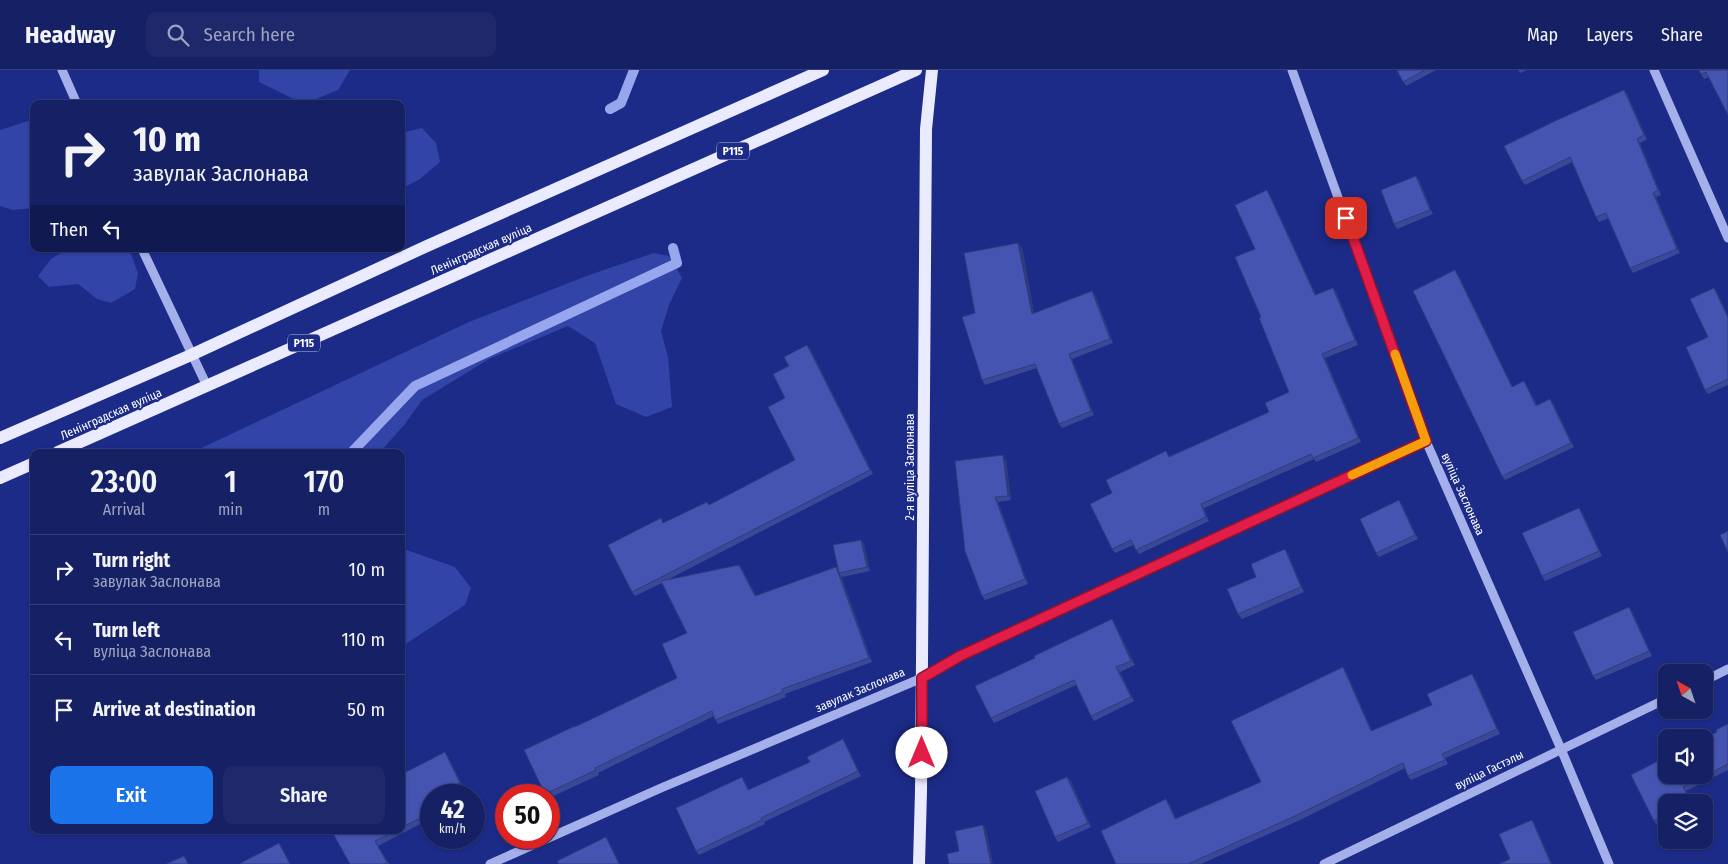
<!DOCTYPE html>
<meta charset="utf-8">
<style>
:root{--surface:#152065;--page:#1e286b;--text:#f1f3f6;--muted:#9da3bf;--line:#343e79;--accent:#1a73e8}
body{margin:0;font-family:"Fira Sans Condensed",sans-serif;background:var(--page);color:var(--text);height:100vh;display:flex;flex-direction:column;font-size:19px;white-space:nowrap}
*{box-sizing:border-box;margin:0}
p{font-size:16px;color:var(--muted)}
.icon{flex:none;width:28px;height:28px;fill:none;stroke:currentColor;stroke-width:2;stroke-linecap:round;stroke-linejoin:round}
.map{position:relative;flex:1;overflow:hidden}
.drawer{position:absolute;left:30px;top:379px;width:375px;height:385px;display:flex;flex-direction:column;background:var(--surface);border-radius:10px;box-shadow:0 1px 4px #0004,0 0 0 1px var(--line)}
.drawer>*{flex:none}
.banner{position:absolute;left:30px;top:30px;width:375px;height:152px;border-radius:10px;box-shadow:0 1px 4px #0004,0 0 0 1px var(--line);background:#152065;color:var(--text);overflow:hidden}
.needle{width:32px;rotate:320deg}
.buttons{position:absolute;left:1658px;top:594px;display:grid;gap:10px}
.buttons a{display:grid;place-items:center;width:55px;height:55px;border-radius:10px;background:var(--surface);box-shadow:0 1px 4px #0004,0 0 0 1px var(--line);font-size:25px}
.speed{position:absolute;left:420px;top:714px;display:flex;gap:10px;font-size:25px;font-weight:700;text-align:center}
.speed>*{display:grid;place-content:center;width:65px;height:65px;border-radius:50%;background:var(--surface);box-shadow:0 1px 4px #0004,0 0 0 1px var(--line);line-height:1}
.speed small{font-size:12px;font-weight:400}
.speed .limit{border:8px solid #d22;background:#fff;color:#111}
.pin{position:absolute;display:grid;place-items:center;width:42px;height:42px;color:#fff;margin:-21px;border-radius:10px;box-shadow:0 2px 8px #0006}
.me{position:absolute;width:55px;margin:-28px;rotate:0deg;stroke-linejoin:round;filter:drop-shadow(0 0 4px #0008)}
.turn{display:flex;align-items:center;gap:18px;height:105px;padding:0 20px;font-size:22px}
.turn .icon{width:65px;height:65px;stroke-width:2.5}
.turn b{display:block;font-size:35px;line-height:42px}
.then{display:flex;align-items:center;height:48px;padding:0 20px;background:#0003;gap:10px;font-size:19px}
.eta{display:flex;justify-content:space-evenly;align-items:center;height:85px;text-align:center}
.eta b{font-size:30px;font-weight:600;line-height:35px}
.button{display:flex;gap:10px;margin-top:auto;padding:10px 20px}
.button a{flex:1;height:58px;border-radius:10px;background:var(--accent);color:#fff;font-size:20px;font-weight:600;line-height:58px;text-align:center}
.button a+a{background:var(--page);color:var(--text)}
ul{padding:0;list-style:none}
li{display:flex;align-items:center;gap:15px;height:70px;padding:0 20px;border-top:1px solid var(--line)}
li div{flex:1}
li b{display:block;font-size:19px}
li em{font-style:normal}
header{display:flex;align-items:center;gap:30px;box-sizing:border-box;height:70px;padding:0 25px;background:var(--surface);border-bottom:1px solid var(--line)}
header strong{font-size:24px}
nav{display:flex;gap:28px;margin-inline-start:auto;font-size:18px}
.search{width:350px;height:45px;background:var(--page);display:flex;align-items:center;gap:12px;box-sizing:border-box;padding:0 18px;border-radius:10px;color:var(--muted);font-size:19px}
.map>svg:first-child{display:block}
.green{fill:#3244a7}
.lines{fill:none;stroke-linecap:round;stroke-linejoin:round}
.stream{stroke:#98a6ed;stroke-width:10}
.minor{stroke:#a5b0eb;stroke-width:9}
.major{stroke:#eaebff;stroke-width:12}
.wall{fill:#3a4897}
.shaded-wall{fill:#303b7b}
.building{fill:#4454b0;stroke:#303b7b}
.route-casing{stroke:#92132f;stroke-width:12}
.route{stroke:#e11d48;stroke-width:9}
.slow{stroke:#f59e0b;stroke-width:9}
.labels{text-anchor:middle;stroke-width:4;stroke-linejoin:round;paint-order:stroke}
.shield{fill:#1c2b87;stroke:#bbbfdb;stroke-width:1}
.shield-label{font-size:11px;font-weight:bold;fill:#fff}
.street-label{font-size:12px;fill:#fff;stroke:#1c2b87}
</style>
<header>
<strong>Headway</strong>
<div class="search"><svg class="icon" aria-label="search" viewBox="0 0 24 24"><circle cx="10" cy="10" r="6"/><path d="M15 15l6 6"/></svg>Search here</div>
<nav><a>Map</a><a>Layers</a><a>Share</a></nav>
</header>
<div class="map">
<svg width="1728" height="794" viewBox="0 0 1728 794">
<rect width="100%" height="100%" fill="#1c2b87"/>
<path class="green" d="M259,0H350L338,20L304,34L259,12Z
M34,49V138L13,140L0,136V60Z
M422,58L436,73L440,92L420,109L401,119V63Z
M67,179H129L138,203L135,219L111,233L97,229L78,214L49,217L38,206L51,189Z
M654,183L669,186L682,208L669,235L661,261L668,287L672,337L646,347L616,334L595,273L568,256L489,289L422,330L405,354L380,382H193L469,252L589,205Z
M401,478L455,497L471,518L465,535L401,577Z"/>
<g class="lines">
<path class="stream" d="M610,39L621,33L634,0
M352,382L415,316L677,193L673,178"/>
<path class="minor" d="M62,0L77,34
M1292,0L1426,371L1561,679L1609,794
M1654,0L1728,168
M142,179L207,316
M1704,611L1728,599
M490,794L661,718L922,608L960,586L1426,371
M1324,794L1666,629"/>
<path class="major" d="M0,368L191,285L427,176L823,0
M58,382L916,0
M0,408L34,393
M919,794L921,721L926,59L932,0"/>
</g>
<path class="wall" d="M1397,0H1436L1406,16Z
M1518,0H1527L1520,3Z
M1699,0H1728L1704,9Z
M1624,20L1627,24L1647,69L1640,73L1661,125L1656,127L1680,183L1633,203L1630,198L1609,148L1599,152L1596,147L1572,92L1525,115L1522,111Z
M1416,106L1419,110L1433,144L1397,159L1394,154Z
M1270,125L1316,225L1333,218L1336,222L1358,275L1325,288L1361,372L1316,392L1314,389L1204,438L1209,451L1139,484L1133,475L1115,483L1112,479V423L1170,386L1269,342L1289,322L1261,247L1255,179Z
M1022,177L1034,243L1095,225L1113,273L1072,289L1094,345L1062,358L1059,354L1037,298L985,315L982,310L975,243Z
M1458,204L1512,317L1524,311L1527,316L1537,335L1553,333L1574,377L1505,410L1502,406Z
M1714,218L1717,222L1728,246V315L1708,324L1705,320L1708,267Z
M810,279L873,404L667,510L742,499L756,526L836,497L838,499L861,470L864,474L870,501L842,507L841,506L872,592L785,624L786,627L718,654L714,646L598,703L599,705L549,728V725H545V724L575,657L677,608L687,563L662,513L635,526L632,522L664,452L710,435L795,390L785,328L789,296Z
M1006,390L1011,430L998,432L1028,514L985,530L982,526L965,481Z
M1402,435L1418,469L1379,487L1376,483Z
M1582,442L1602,486L1545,511L1542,506Z
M1285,479L1288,484L1304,522L1242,549L1238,544L1256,507Z
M1632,541L1652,586L1596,610L1593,606Z
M1115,554L1135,595L1120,602L1134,631L1094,651L1091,646L1076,615L994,653L991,648Z
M1346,602L1372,661L1432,635L1475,608L1500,664L1445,688L1448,694L1411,710L1408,706L1405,698L1298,751L1201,794H1116L1166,729L1169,734L1176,748L1261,712Z
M1728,654V700L1686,721L1692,732H1666V750L1657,755L1654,751L1631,705L1666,687V705H1704V669L1717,662L1716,660Z
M846,674L861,706L764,752L765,754L699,785L696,781L742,707L749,720L810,692Z
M448,687L463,717L460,719L463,725H431L428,750L378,776L389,794H350L331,760H401V697L404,702Z
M1067,707L1071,711L1091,757L1058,772L1055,767Z"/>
<path class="shaded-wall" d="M1624,20L1627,24L1647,69L1644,65Z
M1637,69L1640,73L1661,125L1658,120Z
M1416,106L1419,110L1433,144L1430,140Z
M1267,120L1270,125L1318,230L1315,225Z
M1653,123L1656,127L1680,183L1677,179Z
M1018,173L1022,177L1035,248L1032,244Z
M1455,200L1458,204L1515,322L1512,317Z
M1333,218L1336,222L1358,275L1355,270Z
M1714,218L1717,222L1728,246V248Z
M1092,221L1095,225L1113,273L1110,269Z
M807,275L810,279L873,404L870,400Z
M1069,284L1072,289L1094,345L1091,341Z
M1322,284L1325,288L1361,372L1358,368Z
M1524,311L1527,316L1539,340L1536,336Z
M1550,329L1553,333L1574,377L1571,373Z
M1003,385L1006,390L1011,430L1008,426Z
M995,427L998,432L1028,514L1025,509Z
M1399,430L1402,435L1418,469L1415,465Z
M1201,434L1204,438L1209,451L1206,447Z
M1579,438L1582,442L1602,486L1599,481Z
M861,470L864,474L870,501L867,497Z
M1285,479L1288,484L1304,522L1301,517Z
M739,495L742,499L758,530L755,526Z
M836,497L839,501V503L841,506L872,592L869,588Z
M1629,537L1632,541L1652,586L1649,581Z
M1112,549L1115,554L1135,595L1131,591Z
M1116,597L1120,602L1134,631L1131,627Z
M1343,597L1346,602L1374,666L1371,661Z
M1472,604L1475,608L1500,664L1497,659Z
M843,669L846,674L861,706L858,701Z
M445,682L448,687L463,717L460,713Z
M1067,707L1071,711L1091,757L1088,753Z
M1166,729L1169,734L1178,753L1175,749Z
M1532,750L1535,754L1552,794H1551Z
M983,755L986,759L993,794H991Z
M606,767L609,772L620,794H619Z"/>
<path class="building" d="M1397,0H1425L1403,12Z
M1699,0H1728V45L1706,2L1701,4Z
M1624,20L1644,65L1637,69L1658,120L1653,123L1677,179L1630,198L1606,143L1596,147L1570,87L1522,111L1504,76L1555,51Z
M1416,106L1430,140L1394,154L1381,120Z
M1267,120L1315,225L1333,218L1355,270L1322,284L1358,368L1313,388L1311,384L1201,434L1206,447L1136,480L1131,470L1112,479L1090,434L1112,423L1106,410L1166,381L1169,387L1269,342L1265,333L1289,322L1259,248L1261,247L1235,187L1255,179L1235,135Z
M1018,173L1032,244L1092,221L1110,269L1069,284L1091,341L1059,354L1035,294L982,310L962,247L975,243L964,183Z
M1455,200L1512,317L1524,311L1536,336L1550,329L1571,373L1502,406L1413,221Z
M1714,218L1728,248V309L1705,320L1686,277L1708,267L1690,229Z
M807,275L870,400L632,522L608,475L661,448L663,453L707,432L709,435L795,390L768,337L785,328L773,304L789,296L784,287Z
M1003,385L1008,426L995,427L1025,509L982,526L965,481L955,391Z
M1399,430L1415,465L1376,483L1360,449Z
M1579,438L1599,481L1542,506L1522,463Z
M1728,461V482L1720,465Z
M861,470L867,497L839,503L833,475Z
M1285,479L1301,517L1238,544L1227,519L1256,507L1251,494Z
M739,495L755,526L836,497L869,588L782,619L783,622L715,650L712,641L595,698L596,700L545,724L524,680L575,656V657L677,608L662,574L687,563L661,511Z
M1629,537L1649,581L1593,606L1573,562Z
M1112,549L1131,591L1116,597L1131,627L1091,646L1074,610L991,648L975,616L1035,588L1034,586Z
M1343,597L1371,661L1432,635L1427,624L1472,604L1497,659L1442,684L1445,690L1408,706L1403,693L1295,746L1188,794H1116L1101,761L1166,729L1175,749L1261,712L1231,651Z
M1728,654V694L1683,717L1691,732H1666V744L1654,751L1631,705L1666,687V705H1704V669L1717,662L1716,660Z
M843,669L858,701L761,748L762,750L696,781L676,738L742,707L748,720L810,692L807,687Z
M445,682L460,713L457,714L462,725H431V756L426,745L401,758V698L404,703Z
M1067,707L1088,753L1055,767L1035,721Z
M1532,750L1551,794H1499L1510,789L1499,764Z
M983,755L991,794H949L947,784L959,781L955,761Z
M331,760H397L375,771L387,793L384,794H350Z
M606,767L619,794H559L557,791Z
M279,773L290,794H239Z
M184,786L188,794H166Z"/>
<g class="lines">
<defs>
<path id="route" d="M922,683V608L960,586L1426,371L1346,148"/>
</defs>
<use href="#route" class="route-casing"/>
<use href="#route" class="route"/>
<path class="slow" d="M1352,405L1426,371L1395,284"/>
</g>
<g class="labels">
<g class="shield">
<rect x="717" y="72.5" width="32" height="17" rx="4"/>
<rect x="288" y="264.5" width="32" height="17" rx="4"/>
</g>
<g class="shield-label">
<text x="733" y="85">Р115</text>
<text x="304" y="277">Р115</text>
</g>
<g class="street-label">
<text transform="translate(481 179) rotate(-24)" y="4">Ленінградская вуліца</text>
<text transform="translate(111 344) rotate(-24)" y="4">Ленінградская вуліца</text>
<text transform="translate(910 397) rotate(-90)" y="4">2-я вуліца Заслонава</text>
<text transform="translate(1463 424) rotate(66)" y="4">вуліца Заслонава</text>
<text transform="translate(860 620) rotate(-23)" y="4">завулак Заслонава</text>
<text transform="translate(1489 700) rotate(-26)" y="4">вуліца Гастэлы</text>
</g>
</g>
</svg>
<div class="buttons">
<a><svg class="needle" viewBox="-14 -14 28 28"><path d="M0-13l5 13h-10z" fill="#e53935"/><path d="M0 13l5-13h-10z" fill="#9da3bf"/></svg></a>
<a><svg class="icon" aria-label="sound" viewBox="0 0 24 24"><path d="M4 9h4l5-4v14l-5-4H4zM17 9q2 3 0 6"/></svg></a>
<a><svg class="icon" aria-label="layers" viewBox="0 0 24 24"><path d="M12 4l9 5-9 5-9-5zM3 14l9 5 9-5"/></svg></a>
</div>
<div class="speed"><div>42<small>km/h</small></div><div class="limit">50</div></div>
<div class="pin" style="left:1346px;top:148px;background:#d93025"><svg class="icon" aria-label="arrive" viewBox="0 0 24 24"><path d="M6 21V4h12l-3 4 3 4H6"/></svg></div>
<svg class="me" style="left:922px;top:683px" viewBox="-20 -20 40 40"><circle r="19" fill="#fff"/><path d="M0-13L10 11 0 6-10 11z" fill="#e11d48"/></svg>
<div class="banner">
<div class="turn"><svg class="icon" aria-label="right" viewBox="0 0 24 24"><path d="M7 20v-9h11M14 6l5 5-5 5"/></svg><div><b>10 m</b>завулак Заслонава</div></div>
<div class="then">Then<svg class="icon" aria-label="left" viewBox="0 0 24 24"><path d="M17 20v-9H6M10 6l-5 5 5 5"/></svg></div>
</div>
<section class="drawer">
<div class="eta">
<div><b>23:00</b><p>Arrival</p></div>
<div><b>1</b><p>min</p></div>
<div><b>170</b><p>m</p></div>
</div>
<ul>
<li><svg class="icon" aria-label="right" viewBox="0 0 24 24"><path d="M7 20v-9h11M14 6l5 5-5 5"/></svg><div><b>Turn right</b><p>завулак Заслонава</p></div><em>10 m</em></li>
<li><svg class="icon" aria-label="left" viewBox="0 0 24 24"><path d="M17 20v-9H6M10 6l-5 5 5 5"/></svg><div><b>Turn left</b><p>вуліца Заслонава</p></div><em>110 m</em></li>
<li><svg class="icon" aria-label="arrive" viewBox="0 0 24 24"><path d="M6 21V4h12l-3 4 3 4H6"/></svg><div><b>Arrive at destination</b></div><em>50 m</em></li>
</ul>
<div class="button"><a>Exit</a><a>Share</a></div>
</section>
</div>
